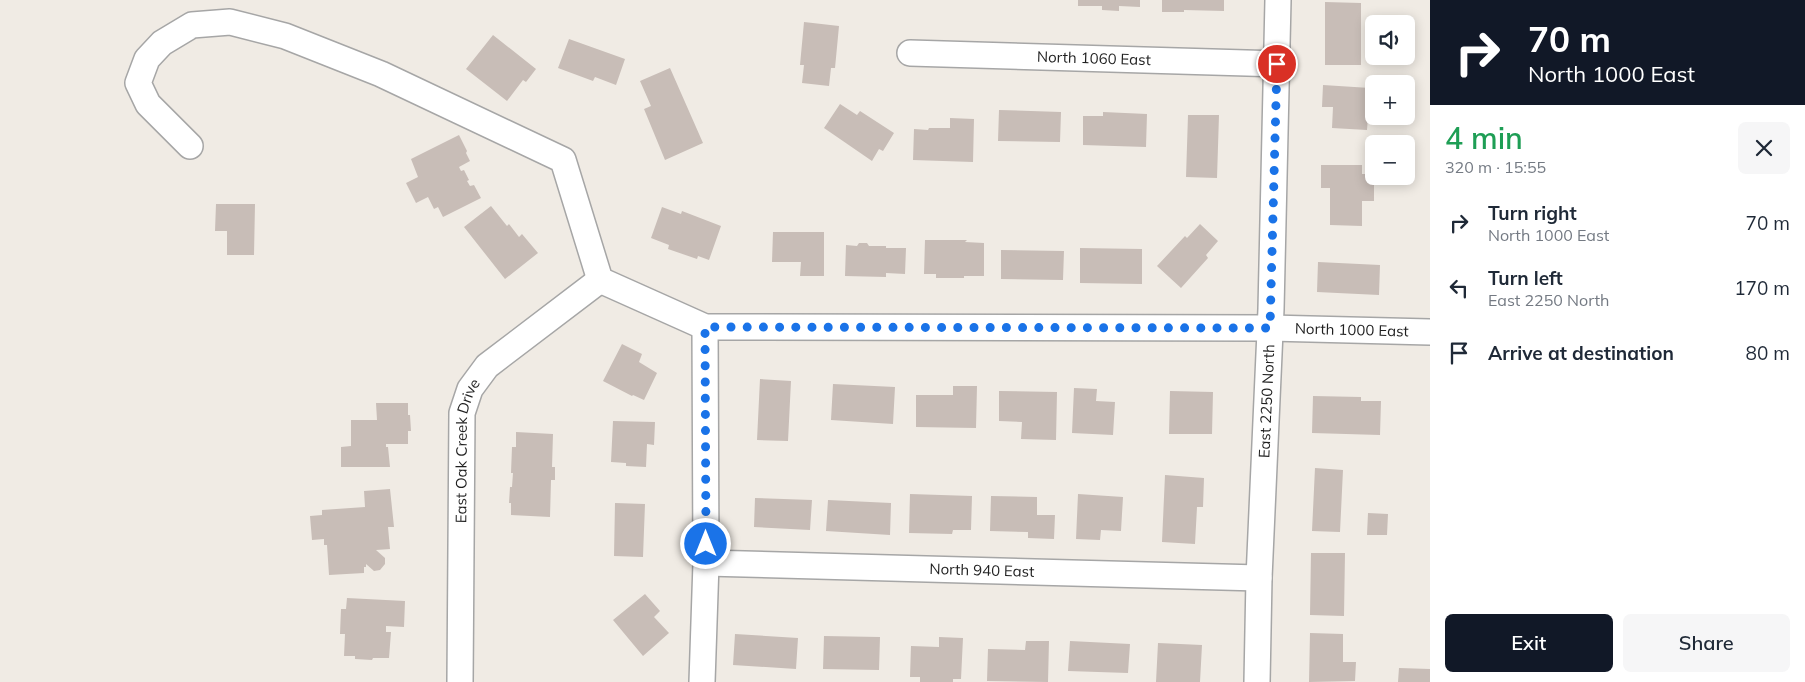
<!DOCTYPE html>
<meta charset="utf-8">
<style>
:root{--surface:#fff;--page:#f6f6f7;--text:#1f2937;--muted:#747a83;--accent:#111827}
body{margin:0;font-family:Mulish,sans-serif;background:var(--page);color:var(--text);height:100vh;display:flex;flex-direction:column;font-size:19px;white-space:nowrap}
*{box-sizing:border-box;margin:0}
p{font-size:16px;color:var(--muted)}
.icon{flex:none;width:28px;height:28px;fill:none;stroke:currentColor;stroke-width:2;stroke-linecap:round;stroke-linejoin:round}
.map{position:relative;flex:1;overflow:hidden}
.panel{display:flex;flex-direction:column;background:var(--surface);width:375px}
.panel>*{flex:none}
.banner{background:#111827;color:#fff;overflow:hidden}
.tools{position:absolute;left:1365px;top:15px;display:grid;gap:10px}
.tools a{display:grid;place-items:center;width:50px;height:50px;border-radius:8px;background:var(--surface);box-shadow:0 2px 12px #0003;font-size:25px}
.pin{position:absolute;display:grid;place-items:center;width:42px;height:42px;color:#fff;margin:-21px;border:2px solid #fff;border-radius:50%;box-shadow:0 1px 5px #0007}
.me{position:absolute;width:55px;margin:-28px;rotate:0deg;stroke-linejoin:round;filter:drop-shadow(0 0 4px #0008)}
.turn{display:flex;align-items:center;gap:18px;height:105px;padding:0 15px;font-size:22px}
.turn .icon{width:65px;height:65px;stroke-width:2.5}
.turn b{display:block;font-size:35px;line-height:42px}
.round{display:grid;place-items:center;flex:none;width:52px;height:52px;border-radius:8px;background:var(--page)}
.headline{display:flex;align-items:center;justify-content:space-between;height:85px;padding:0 15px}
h1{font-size:30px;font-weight:600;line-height:38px;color:#1e9e55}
.cta{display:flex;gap:10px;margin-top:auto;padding:10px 15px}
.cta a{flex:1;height:58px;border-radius:8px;background:var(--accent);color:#fff;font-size:20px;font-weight:600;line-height:58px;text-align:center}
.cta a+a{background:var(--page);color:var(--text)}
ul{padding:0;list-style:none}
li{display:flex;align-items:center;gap:15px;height:65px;padding:0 15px}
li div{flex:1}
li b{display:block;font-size:19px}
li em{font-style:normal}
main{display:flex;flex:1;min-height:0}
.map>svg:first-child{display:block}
.building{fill:#c8bdb7}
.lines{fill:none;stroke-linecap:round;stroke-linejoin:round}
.minor-casing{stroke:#a6a6a6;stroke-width:28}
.minor{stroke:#fff;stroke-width:25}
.route{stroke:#1a73e8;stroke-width:9;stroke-dasharray:0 16.2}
.labels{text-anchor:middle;stroke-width:4.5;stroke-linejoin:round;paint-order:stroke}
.street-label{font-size:15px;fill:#1f1f1f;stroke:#fff}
</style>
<main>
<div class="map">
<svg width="1430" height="682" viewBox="0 0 1430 682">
<rect width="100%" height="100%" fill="#f0ebe4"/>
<path class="building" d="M1078,0H1140V7L1119,6V11L1102,10V6H1078Z
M1162,0H1224V11L1184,10V12H1162Z
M1325,2L1361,3V65H1325Z
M804,22L839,26L835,68H831L829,86L802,83L804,65H800Z
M493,35L536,69L526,82L523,80L507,101L466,69Z
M569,39L625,59L616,85L595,77L593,81L558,68Z
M670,68L703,143L665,160L644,109L651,106L640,81Z
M1323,85L1370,88L1367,130L1332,128L1333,107H1322Z
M840,104L857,115L860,111L894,133L883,151L879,149L872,161L824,128Z
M999,110L1061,112L1060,142L998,141Z
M1103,112L1147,114L1146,147L1083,145V116H1103Z
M1188,115H1219L1217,178L1186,177Z
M950,118L974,119L973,162L913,160L914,129L928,130L929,128H950Z
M459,135L467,151L466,153L470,161L459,167L461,171L464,170L469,180L467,181L470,186L474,185L481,198L443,217L438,207L434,209L428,197L416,203L406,183L418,177L411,159Z
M1321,165H1362V174H1374V201H1362V226L1330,225V188H1321Z
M216,204H255L254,255H227V231H215Z
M491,206L507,226L509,224L519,237L522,234L538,253L505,279L464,227Z
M662,207L681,214L682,211L721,226L709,260L698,256L697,259L668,249L669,245L651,238Z
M1200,224L1218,241L1206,255L1208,258L1181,288L1157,266L1185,236L1187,238Z
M773,232H824V276H800L801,262H772Z
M925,240H967L965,242L984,243V276H964V278H936V274H924Z
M859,243H867L869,246H886V248H906L905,274L886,273V277L845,276L846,245L857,246Z
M1080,248L1142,249V284L1080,283Z
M1001,250L1064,251L1063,280L1001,279Z
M1318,262L1380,265L1379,295L1317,292Z
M622,344L642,354L639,362L657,373L644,400L633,395L632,396L603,381Z
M760,379L791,381L788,441L757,440Z
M833,384L895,387L893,424L831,420Z
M953,386H977L976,428L916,427V395H953Z
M1074,388L1097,389L1096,401L1115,402L1113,435L1072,433Z
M999,391L1057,392L1056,440L1021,439L1022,422L999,421Z
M1170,391L1213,392L1212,434H1169Z
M1313,396L1361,397V401H1381L1380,435L1312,433Z
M376,403H408V415H410L411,431H408V444H386V447H388L390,467H341V447L351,446V420H377Z
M613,421L655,422L654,445L647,444L646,467L626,466V463L611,462Z
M516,432L553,434L552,467H555V480H551L550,517L511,515V503H509L510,487H512L513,473H511L512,447H516Z
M1315,468L1343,470L1340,532L1312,531Z
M1165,475L1204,478L1203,507H1197L1195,544L1162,542Z
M390,489L394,527H388L390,549L376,550L385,558V564L380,570L374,571L366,564V567H364V573L329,575L327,545H324V539L312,540L310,516L322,515V510L365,507L364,491Z
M910,494L972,496L971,530H953L952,534L909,533Z
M1078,494L1123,497L1121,531L1101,530L1100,540L1076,539Z
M991,496L1037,497V515H1055L1054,539L1028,538V532L990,531Z
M755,498L812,500L810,530L754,527Z
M828,500L891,503L890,535L826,531Z
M615,503L645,504L643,557L614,556Z
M1368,513L1388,514L1387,535H1367Z
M1311,553H1345L1344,616L1310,615Z
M645,594L660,611L654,617L669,633L643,656L613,620Z
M347,598L405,601L404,627L386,626V632H391L389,658H373L372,660L355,659V656H344L345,634H340L341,609H346Z
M1310,633L1343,634V662H1356L1355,681L1309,682Z
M735,634L798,638L796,669L733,665Z
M824,636L880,637L879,670L823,669Z
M939,637L963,638L961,679H953V682H920V677H910L911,646L939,647Z
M1026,641H1049L1048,682L987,681L988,649L1025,650Z
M1070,641L1130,644L1128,673L1068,671Z
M1158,643L1202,645L1200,682H1156Z
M1399,668L1430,669V682H1398Z"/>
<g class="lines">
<defs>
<g id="minor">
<path id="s1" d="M910,53L1277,64"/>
<path id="s2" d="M190,146L148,104L138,83L147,59L162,43L192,25L230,22L285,36L381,74L563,160L600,280L705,327L1270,328L1430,332"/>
<path id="s3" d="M706,563L1259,578"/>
<path id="s4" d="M460,682L462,413L470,389L487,366L600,280"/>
<path d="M702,682L706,563L705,327"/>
<path id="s5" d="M1257,682L1259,578L1271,309L1278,0"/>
</g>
</defs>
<use href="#minor" class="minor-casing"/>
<use href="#minor" class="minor"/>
</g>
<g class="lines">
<path class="route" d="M706,544L705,327L1270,328L1277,64"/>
</g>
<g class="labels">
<g class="street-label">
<text dy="5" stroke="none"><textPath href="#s1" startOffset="184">North 1060 East</textPath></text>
<text dy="5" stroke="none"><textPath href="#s2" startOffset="1452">North 1000 East</textPath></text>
<text dy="5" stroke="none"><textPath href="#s5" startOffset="281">East 2250 North</textPath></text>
<text dy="5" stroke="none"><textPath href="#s4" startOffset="232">East Oak Creek Drive</textPath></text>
<text dy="5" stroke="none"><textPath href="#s3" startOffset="276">North 940 East</textPath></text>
</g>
</g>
</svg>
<div class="tools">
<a><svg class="icon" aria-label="sound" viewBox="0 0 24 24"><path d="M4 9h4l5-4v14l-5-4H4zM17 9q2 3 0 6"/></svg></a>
<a>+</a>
<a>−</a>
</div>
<div class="pin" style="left:1277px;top:64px;background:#d93025"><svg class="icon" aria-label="arrive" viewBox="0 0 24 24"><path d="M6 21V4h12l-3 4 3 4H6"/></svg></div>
<svg class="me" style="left:706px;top:544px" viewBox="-20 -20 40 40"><circle r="17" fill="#1a73e8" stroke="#fff" stroke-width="3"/><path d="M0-11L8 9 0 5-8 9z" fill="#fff"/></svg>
</div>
<section class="panel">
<div class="banner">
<div class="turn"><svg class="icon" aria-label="right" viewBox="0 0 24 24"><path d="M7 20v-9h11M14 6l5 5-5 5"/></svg><div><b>70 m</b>North 1000 East</div></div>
</div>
<div class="headline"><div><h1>4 min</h1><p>320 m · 15:55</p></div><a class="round"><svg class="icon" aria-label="close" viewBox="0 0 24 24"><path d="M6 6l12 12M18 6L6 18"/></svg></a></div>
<ul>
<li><svg class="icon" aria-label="right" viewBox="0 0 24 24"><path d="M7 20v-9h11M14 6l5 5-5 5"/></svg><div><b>Turn right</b><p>North 1000 East</p></div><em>70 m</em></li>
<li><svg class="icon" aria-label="left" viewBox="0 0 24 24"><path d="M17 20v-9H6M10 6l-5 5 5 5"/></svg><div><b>Turn left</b><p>East 2250 North</p></div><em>170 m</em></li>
<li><svg class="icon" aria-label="arrive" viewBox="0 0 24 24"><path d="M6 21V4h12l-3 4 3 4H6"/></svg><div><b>Arrive at destination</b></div><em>80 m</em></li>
</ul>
<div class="cta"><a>Exit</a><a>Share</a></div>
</section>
</main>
